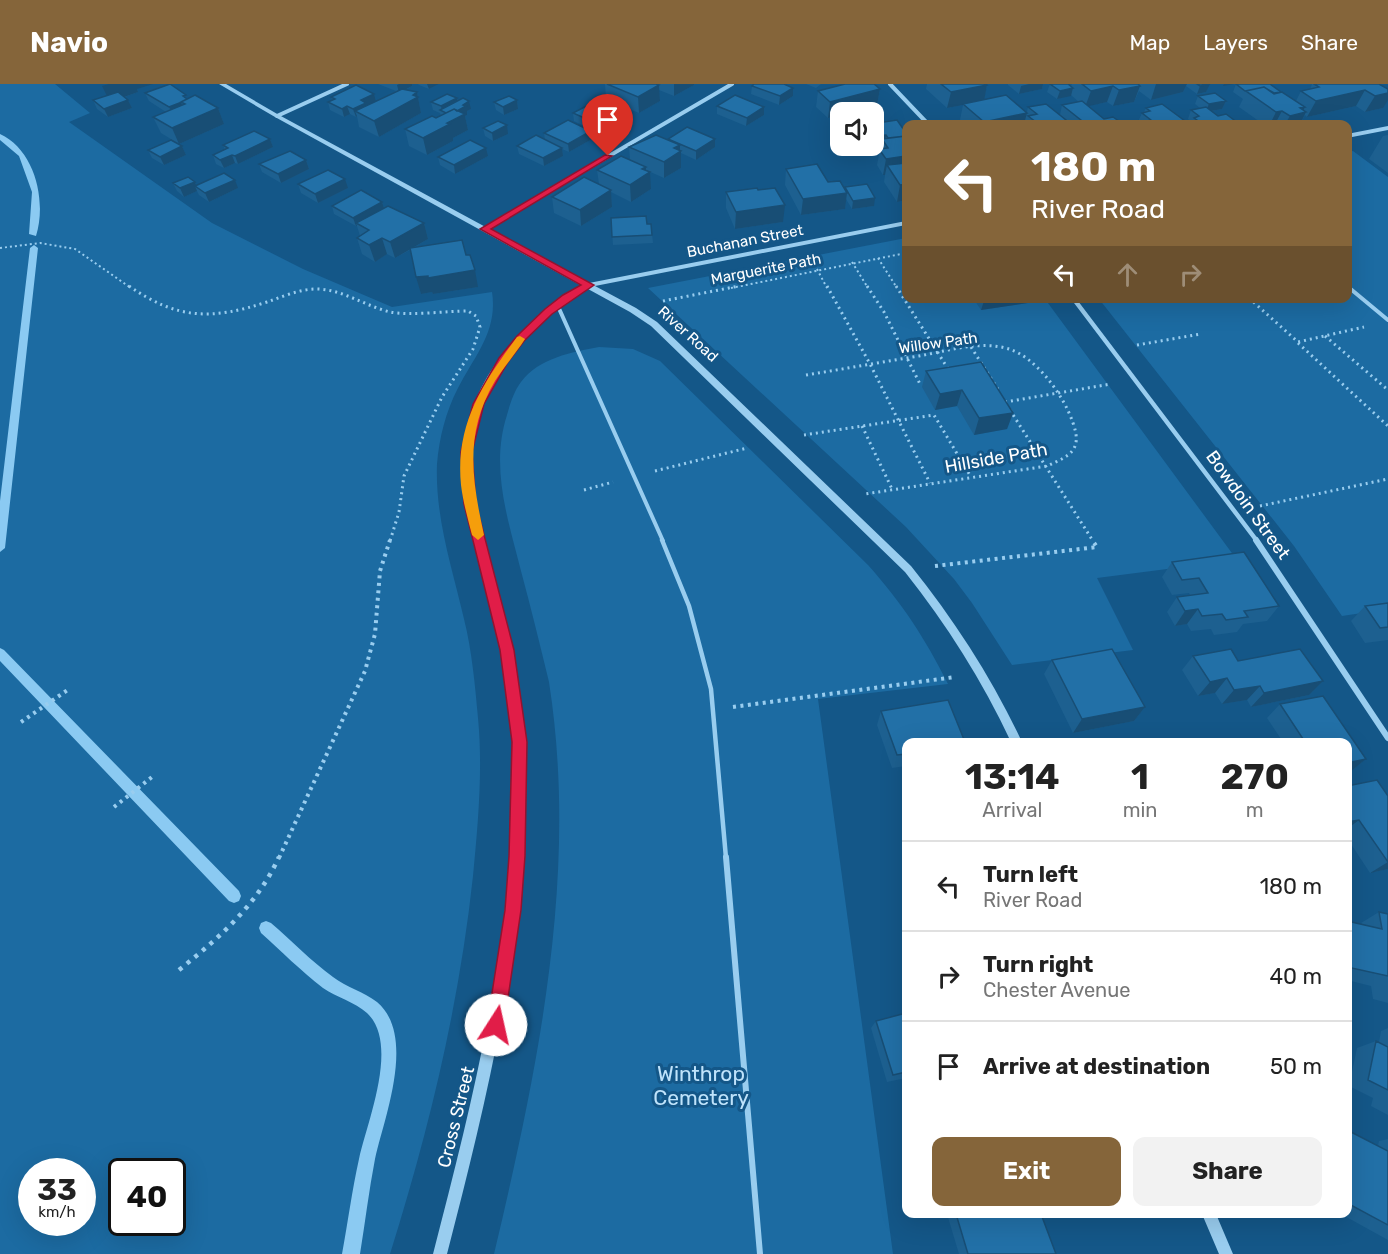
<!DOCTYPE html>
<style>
:root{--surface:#fff;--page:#f2f2f2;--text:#222;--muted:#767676;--line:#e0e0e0;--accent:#85653a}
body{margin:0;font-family:Rubik,sans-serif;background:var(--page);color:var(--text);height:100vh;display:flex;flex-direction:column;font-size:22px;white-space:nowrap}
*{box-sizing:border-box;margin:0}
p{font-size:20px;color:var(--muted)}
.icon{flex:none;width:33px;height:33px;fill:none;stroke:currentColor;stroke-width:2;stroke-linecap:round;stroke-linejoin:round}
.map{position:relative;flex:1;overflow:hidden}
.sheet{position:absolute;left:902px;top:654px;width:450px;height:480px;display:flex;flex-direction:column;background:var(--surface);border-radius:12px;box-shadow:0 6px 24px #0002}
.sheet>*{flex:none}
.hud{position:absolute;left:902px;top:36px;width:450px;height:183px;border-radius:12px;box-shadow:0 6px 24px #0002;background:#85653a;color:#fff;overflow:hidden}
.fabs{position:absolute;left:830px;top:18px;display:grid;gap:12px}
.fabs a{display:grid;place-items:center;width:54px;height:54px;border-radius:12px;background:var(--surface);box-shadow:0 6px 24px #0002;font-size:30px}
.speed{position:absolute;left:18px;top:1074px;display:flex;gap:12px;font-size:30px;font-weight:700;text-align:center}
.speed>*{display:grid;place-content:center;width:78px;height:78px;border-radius:50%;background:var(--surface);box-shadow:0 6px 24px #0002;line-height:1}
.speed small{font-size:15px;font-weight:400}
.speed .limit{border:3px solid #111;border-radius:9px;background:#fff;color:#111}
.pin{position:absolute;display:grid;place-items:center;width:51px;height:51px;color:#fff;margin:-62px -26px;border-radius:50% 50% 50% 0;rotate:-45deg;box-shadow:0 0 6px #0007}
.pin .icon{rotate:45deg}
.me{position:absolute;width:66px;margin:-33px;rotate:10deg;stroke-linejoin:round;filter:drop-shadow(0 0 4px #0008)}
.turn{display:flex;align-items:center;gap:21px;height:126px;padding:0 30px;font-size:27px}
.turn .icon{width:78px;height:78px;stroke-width:2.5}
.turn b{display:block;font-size:42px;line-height:51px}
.lanes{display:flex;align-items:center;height:57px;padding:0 30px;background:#0003;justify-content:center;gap:30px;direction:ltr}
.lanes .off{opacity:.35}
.eta{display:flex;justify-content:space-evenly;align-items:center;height:102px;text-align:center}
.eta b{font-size:36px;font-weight:700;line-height:42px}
.button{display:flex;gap:12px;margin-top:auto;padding:12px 30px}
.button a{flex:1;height:69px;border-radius:12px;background:var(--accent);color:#fff;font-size:24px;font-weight:700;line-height:69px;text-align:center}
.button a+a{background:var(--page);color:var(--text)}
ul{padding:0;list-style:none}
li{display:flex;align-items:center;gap:18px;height:90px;padding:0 30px;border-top:2px solid var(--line)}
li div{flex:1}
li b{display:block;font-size:22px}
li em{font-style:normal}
header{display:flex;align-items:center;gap:36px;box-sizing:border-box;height:84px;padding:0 30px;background:var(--accent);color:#fff}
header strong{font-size:28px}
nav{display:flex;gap:33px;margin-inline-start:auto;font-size:21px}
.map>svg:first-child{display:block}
.green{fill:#1c6ba2;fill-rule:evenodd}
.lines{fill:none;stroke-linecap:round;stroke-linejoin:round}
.stream{fill:#8bcaf2;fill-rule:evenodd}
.path-far3{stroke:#99cdef;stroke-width:2;stroke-dasharray:2 3;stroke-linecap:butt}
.path-far2{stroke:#99cdef;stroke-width:3;stroke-dasharray:2 4;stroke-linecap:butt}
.path-far1{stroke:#99cdef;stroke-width:4;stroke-dasharray:3 4.5;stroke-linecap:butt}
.path{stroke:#99cdef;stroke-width:4.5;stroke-dasharray:4 6;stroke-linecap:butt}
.service-far3{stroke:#99cdef;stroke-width:3}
.service-far2{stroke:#99cdef;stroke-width:4}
.service-far1{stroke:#99cdef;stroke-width:4.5}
.service{stroke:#99cdef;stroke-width:6}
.minor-far2{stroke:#99cdef;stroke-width:4}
.minor-far1{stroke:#99cdef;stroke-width:4.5}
.minor{stroke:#99cdef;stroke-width:6}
.tertiary{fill:#99cdef;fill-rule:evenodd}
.wall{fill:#1d6090}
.shaded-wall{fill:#184e75}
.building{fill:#2270a7;stroke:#184e75;stroke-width:1.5}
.route{fill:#e11d48;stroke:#92132f;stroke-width:1.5}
.slow{fill:#f59e0b}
.labels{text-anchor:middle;stroke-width:6;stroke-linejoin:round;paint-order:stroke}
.far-street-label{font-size:15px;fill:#fff;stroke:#145788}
.street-label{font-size:18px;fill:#fff;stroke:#145788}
.near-park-label{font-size:21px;fill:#bfe3fb;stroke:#145788}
</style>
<header>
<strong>Navio</strong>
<nav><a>Map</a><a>Layers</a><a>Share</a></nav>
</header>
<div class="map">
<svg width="1388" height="1170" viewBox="0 0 1388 1170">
<rect width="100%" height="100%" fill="#145788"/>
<path class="green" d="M0,0H55L90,29L69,38L212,139L303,185L392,223L492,208C498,247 475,271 458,304C446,327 439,354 437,380C435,434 452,483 464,535C472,567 475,601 478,634C483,686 478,740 473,792C459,922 429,1046 390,1170H0ZM32,1088H82V1138H32ZM122,1088H172V1138H122Z
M1353,67L1388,93V525L1342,532L1294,462L1099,215L1347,214V68Z
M906,154V214L1045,215L1237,476L1097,494L1133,566L1012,581L972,519L954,495L906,443L648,204Z
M599,263L633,265L660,277L868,481C902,519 925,554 948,600L818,615L893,1170H494C538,984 579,790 549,598C540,561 531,524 521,487C508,435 490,384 507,331C510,320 514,307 521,298C539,274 572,268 599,263Z"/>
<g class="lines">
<path class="stream" d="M0,50C35,66 47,117 36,152L29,150L32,108L19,72L0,56Z
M34,161L38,164L5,464L0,468V417L30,164Z
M0,564L4,566L239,807L241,812L239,817L234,819L229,817L0,577Z
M266,837L271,839C292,857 311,877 333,893C346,903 364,908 377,918C417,952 384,1034 375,1075C369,1106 365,1139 360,1170H342C348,1138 352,1106 359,1075C367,1038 400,960 367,929C355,918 336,913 323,904C301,887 281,867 261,849L259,844L261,839Z"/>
<path class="path-far3" d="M0,164L40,159L75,165L131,204
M878,174L897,204
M852,178L868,204
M817,185L827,204
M731,204L906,169"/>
<path class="path-far2" d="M129,202C178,236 212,236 267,218C282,213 299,205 316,205C342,205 365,222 390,228C410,232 447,227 468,227L476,232L480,243L473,265L442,313L404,392L399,428L390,457
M827,202L870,280L930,399
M867,202L884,228L920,300
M896,202L950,288
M1249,214L1298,258L1364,243
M663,217L739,202
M1325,252L1388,306
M1298,259L1388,342
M1137,261L1201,250
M971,263L999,307
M806,291C844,285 881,278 919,272C947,267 981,256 1009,265C1037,274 1064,312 1073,339C1083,367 1069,372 1047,382L865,410
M1005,318L1111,300
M1010,326L1093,457
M862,342L892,405
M804,351L934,331L971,393
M655,387L747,364
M584,406L613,398
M1260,422L1388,395"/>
<path class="path-far1" d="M935,482L1097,463L1092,456
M733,623L955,593
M21,638L69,605
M114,723L152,693
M279,774L365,587L375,550L380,487L390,456"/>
<path class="path" d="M179,886C220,853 257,821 279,773"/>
<path class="service-far3" d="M1347,202L1349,204"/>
<path class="service-far2" d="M1347,202L1388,236
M557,220L663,457"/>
<path class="service-far1" d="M662,456L689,522L711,605L726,774"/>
<path class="service" d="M726,773L760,1170"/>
<path class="minor-far2" d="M890,0L928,40
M277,32L347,0
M484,145L732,0"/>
<path class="minor-far1" d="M1073,214L1257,457"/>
<path class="minor" d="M1256,456L1388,654"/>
<path class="tertiary" d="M219,0H226L279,31L589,199L906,137V141L595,202L636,224L657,238L911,482C955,537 992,594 1022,658H1011C982,596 947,541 905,488L651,242L630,228L588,205C534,236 487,286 474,350C463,407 486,462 500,516C512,561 521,607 524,653C527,689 525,725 523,761C515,900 482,1035 447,1170H433C468,1035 502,900 511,760C513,724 516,687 513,651C510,605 501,559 489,514C476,461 455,407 465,352C477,286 527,234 582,202L275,33Z
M1388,42V46L1347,54V50Z
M1202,1130H1216L1233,1170H1219Z"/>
</g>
<path class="wall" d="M378,0H412V2L406,6L417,8L421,29L379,53L359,43L357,32L356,33L350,30L344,33L330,26L328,18L332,16L331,13L376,17L396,7Z
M418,0H439L429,5L419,1Z
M605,0H694V1L674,12L659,6L660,17L639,29L606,15Z
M806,0H821L816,4Z
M927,0H986L987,1L984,15L1027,28L1028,23L1060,31L1062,21L1079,18L1071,11L1057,15L1047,8L1050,0L1071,2L1072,0H1209L1206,8L1197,10L1186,2L1183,8L1151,16L1139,7L1134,18L1113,22L1107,18L1088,22L1104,35L1123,40H1025L1024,39V40H965L960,36L963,21L947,24L926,5Z
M1008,0H1043L1042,5L1019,10L1008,1Z
M1236,0L1281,8L1296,17L1301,7L1310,6L1312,0H1379L1383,24L1365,28L1356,22L1307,33L1305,31L1300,40H1263L1239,23L1243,15L1233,8Z
M752,2L793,12L779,21L751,10Z
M137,5L138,8L125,13L128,16L132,24L108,33L97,25L93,16Z
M880,5L877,21L840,28V31L828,34L816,23L818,7Z
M145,9L187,15L218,24L224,40L179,60L161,49L153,33L166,28L149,17Z
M1198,12L1226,17L1222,25L1212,27L1218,32L1238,39V40H1191L1192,38L1188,35L1191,26L1200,24L1195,20Z
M457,14L458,17L471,25L467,27V31L465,32L468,46L453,54V57L427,71L409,62L405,45L441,32L440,29L433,26L431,18Z
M517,16L518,25L504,31L496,26L494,18Z
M594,18L626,40L619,44L614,42L601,50L574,37L573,29Z
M717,22L764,31L746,42L717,30Z
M1146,24L1189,40H1137L1142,29L1144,28Z
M877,39L906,49V116L897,118L884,98L885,91H883L877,81L881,60L873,61V47H875Z
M483,44L508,50L493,57L485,52Z
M591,47L592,55L569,68L562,65L563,72L544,82L519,70L517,62L545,56L544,49Z
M1388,51V89L1369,75L1383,52Z
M270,55L273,63L238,80L235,79L224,84L216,80L213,71L225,66L223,61Z
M715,55V63L696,76L681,69V84L664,94L646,86L651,105L631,118L611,108L612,123L581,142L554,129L552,113L599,100L597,86L630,76L629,63L668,56Z
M182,62L186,71L164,81L152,74L148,66Z
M488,72L455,90L440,81L438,73Z
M306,76L309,85L281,99L262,88L259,80Z
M786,85L845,105V103L874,122L852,125L846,115L845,125L801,131L785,101Z
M195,98L196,102L238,104L209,118L199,111L197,107L184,113L177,107L173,99Z
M298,100L348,104L318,119L301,109Z
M726,108L783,138L735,145L726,124Z
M382,118L384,124L424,139L428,155L413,164L466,171L478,203L433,210L432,208L421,210L410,166L395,174L387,170L375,178L362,170L357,154L360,152L357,142H356L334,130L332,122Z
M611,134L651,140L653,159L613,161Z
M973,214H1042L1041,217L981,226Z
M926,287L1013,329L1007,345L974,351L957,322L935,326L922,303Z
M1172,478L1279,522L1267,537L1243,540L1237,548L1214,551L1211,545L1191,547L1187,540L1175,542L1167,528L1177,513L1190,511L1189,509L1172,511L1162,493Z
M1388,519V556L1365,559L1351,537L1365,522Z
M1193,572L1238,577L1323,597L1309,611L1251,623L1247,616L1222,620L1215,609L1198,612L1182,586Z
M1052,576L1145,623L1134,637L1073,649L1044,590Z
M1323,612L1366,675L1350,688H1347V658H1283L1267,634L1280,620Z
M881,627L906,658V682L892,684L877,641Z
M1347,702L1388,712V785L1370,789L1347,754Z
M1379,828L1388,830V919L1373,915L1371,902L1347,896V837L1362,840L1361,839Z
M906,929V994L887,998L871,944L876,937Z
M1388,944V1031L1371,1022L1373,1014L1349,1002L1357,964L1376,957L1379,958L1381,947Z
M1347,1047H1349L1378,1062L1379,1057L1388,1055V1156L1341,1130H1347Z
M947,1130H1041L1056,1170H959Z"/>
<path class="shaded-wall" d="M109,0H153L137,5L138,8L110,18L102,2Z
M399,0H412V2L399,9L397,1Z
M427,0H439L429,5Z
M674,0H694V1L674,12Z
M1029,0H1043L1042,5L1019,10L1021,2Z
M1156,0H1187L1183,8L1151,16Z
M1210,0L1206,8L1197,10L1200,2Z
M1224,0H1234L1223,2Z
M659,1L660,17L639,29L638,13Z
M987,1L984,17L963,20V21L947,24L951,8Z
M1113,2L1107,18L1085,23L1091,7Z
M1140,2L1134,18L1113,22L1119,6Z
M793,4V12L779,21L780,12Z
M1073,4L1071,12L1057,15L1060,7Z
M880,5L877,21L848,28H840V31L828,34L830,18Z
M1365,6L1356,22L1307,33L1316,17Z
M417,8L421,29L379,53L374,37Z
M1388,9V16L1383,24L1365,28L1375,12Z
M374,10L376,18L355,27L357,32L356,33L353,25L361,16Z
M457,14L459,22L442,27L441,22Z
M128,16L132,24L108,33L104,25Z
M517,16L518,25L504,31L503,23Z
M469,17L471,25L467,27V31L465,32L468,46L453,54V57L427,71L423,54L450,31L463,21Z
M1226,17L1222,25L1205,28L1209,20Z
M181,18L184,27L173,31L169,23Z
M347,22L350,30L344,33L342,25Z
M764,23V31L746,42L747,34Z
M1305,23L1302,29L1306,28L1300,40H1285L1290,32L1300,24Z
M218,24L224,40L179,60L172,44Z
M1282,27L1275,40H1270L1276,28Z
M1027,29L1024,40H983L984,38Z
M625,32L626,40L619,44L618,36Z
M614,34V42L601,50L600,41Z
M507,41L508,50L493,57L492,49Z
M591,47L592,55L569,68L568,60Z
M886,51L885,59L882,55L881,60L873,61L874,52Z
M270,55L273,63L238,80L235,72Z
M715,55V63L696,76V67Z
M680,61V68L681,67V84L664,94V78L674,64Z
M182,62L186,71L164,81L160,73Z
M486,64L488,72L455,90L454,81Z
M562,64L563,72L544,82L543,74Z
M232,71L235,79L224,84L220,76Z
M906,72V88L887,81L885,91H883L886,75Z
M306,76L309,85L281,99L278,90Z
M646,83V91L650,88L651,105L631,118L630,101L642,85Z
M345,95L348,104L318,119L315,110Z
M235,96L238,104L209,118L205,109Z
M195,98L197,104L195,102L197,107L184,113L180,104Z
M906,100V116L897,118L900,101Z
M611,106L612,123L581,142L580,126Z
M847,109L845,125L801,131L803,115Z
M875,114L874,122L852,125L853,117Z
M382,118L385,127L356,139L357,142H356L353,134Z
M785,121L783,138L735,145L736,128Z
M424,139L428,155L395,174L390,158Z
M382,154L387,170L375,178L369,161Z
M475,186L478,203L433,210L432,208L421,210L416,193Z
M985,214H1042L1041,217L981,226Z
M962,306L957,322L935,326L940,310Z
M1013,329L1007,345L974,351L979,334Z
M1198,525L1187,540L1175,542L1185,527Z
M1227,594L1215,609L1198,612L1210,598Z
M1323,597L1309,611L1251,623L1264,609Z
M1260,602L1247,616L1222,620L1234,606Z
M1145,623L1134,637L1073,649L1082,635Z
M1366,675L1350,688H1347V679Z
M1359,736L1347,745V738Z
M1388,778V785L1370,789Z"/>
<path class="building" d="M170,0L186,11L183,12L187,15L181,18H182L169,23L145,9Z
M607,0H656L659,1L638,13Z
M754,0H784L793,4L780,12L752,2Z
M845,0H874L880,5L830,18L818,7Z
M941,0H986L987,1L951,8Z
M1050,0H1068L1073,4L1060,7Z
M1082,0H1138L1140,2L1119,6L1113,2L1091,7Z
M1197,0H1210L1200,2Z
M1236,0H1270L1281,8L1274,9L1264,3L1245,7Z
M1314,0H1379L1388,5V9L1375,12L1365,6L1316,17L1301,7L1319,3Z
M356,1L374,10L361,16L366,19L353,25L347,22L342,25L328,18L335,15L331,13Z
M1264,3L1274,10L1282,8L1305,23L1300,24L1306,28L1290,32L1282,27L1276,28L1246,7Z
M402,5L417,8L413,11L418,13L374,37L355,27Z
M118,8L128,16L104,25L93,16Z
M1215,9L1226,17L1209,20L1198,12Z
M447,10L457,14L441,22L431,18Z
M195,11L218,24L172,44L153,33L185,20L181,18Z
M735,11L764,23L747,34L717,22Z
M1006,11L1027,29L984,38L963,20Z
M509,12L517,16L503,23L494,18Z
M463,14L469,17L463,21L466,22L457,27L454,25L446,29L440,26Z
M1082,17L1104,35L1113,33L1123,40H1086L1062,21Z
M594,18L625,32L618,36L614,34L600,41L573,29Z
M1046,20L1071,40H1026L1036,38L1028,32L1037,30L1028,23Z
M1162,20L1189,40H1146L1142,38L1151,36L1142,29L1150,27L1146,24Z
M1206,23L1218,32L1226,30L1238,39L1232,40H1203L1194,34L1199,32L1191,26Z
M454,25L465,30L447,39L450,40L423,54L405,45L432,32L436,34Z
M568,36L591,47L568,60L544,49Z
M897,36L906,49V52L888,54L886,51L874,52L873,51V47L882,46L877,39Z
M498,37L507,41L492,49L483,44Z
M687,43L715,55L696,67L668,55Z
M254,47L270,55L235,72L232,71L220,76L213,71L228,64L223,61Z
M536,51L562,64L543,74L517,62Z
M656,51L680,61L674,64L681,67L664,78L629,63Z
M906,52V72L886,75L879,65L888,64L882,55Z
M171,56L182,62L160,73L148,66Z
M470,56L486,64L454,81L438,73Z
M290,67L306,76L278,90L259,80Z
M621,72L646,83L642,85L650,88L630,101L597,86Z
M906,79V100L900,101L887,81Z
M817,80L828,98L840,97L847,109L803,115L786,85Z
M328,86L345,95L315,110L298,100Z
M224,89L235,96L205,109L195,102Z
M188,93L195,98L180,104L173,99Z
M584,93L611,106L580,126L552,113Z
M867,100L875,114L853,117L845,103Z
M757,104L758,106L775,104L785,121L736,128L726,108Z
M361,106L382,118L353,134L332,122Z
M388,122L424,139L390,158L382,154L369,161L357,154L369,146L356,139Z
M646,132L647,140H651L652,151L612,153L611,134Z
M462,156L466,171H470L475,186L428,194V192L416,193L410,164Z
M981,278L1013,329L979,334L962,306L940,310L926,287Z
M1244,468L1279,522L1244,527L1248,533L1226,536L1222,530L1202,532L1198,525L1185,527L1177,513L1208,509L1199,494L1182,496L1172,478Z
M1388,519V543L1380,544L1365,522Z
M1112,565L1145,623L1082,635L1052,576Z
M1231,565L1238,577L1300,565L1323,597L1264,609L1260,602L1234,606L1227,594L1210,598L1193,572Z
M1323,612L1366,675L1347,679V658H1305L1280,620Z
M948,616L965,658H906V670L897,671L881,627Z
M1164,656L1165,658H1153Z
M1377,696L1388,712V778L1359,736L1347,738V702Z
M1379,828L1388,830V892L1347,883V837L1382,845Z
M906,929V988L893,991L876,937Z
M1376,957L1388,963V1006L1368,996Z
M1349,1047L1388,1067V1141L1347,1119V1059Z
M956,1130H1041L1056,1170H968Z"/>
<path class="route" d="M605,71L612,72L491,145L594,201L552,230L524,257L508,278L484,320L472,368L476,420L514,566L527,658L525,772L521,826L504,941L502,947L496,950L490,947L487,941L505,826L509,772L512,658L500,566L464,420L461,368L473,320L499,274L517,252L545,225L563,211L581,201L480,145Z"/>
<path class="slow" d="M520,252L525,255C516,269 504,283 495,297C464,349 472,396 484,451L478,456L472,451C468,435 463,418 461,401C455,340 483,299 517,253Z"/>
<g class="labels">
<g class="far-street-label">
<text transform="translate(745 157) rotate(-11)" y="5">Buchanan Street</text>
<text transform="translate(766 185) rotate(-11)" y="5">Marguerite Path</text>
<text transform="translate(688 250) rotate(42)" y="5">River Road</text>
<text transform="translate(938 259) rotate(-8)" y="5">Willow Path</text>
</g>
<g class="street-label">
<text transform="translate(996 374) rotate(-10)" y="6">Hillside Path</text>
<text transform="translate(1248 421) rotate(54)" y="6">Bowdoin Street</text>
<text transform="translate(456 1033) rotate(-76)" y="6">Cross Street</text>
</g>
<g class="near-park-label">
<text x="701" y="997">Winthrop<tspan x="701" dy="24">Cemetery</tspan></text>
</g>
</g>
</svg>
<div class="fabs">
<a><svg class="icon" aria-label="sound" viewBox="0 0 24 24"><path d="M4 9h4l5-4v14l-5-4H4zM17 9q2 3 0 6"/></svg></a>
</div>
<div class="speed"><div>33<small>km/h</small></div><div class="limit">40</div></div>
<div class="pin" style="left:608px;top:72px;background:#d93025"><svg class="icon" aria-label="arrive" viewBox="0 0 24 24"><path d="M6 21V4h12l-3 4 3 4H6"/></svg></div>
<svg class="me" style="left:496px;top:941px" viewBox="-20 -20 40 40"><circle r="19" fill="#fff"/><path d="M0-13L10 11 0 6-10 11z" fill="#e11d48"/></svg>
<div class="hud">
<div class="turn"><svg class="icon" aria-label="left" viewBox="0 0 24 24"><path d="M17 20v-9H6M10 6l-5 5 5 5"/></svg><div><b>180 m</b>River Road</div></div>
<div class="lanes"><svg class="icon" aria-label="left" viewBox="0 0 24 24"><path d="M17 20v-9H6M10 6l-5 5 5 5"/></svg><svg class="icon off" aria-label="ahead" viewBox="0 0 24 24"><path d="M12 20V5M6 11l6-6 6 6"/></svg><svg class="icon off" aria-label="right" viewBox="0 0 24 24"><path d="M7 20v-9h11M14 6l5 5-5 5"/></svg></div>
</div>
<section class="sheet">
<div class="eta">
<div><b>13:14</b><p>Arrival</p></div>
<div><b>1</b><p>min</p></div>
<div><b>270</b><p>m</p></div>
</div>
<ul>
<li><svg class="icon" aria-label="left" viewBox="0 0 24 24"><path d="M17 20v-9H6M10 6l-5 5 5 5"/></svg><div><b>Turn left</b><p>River Road</p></div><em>180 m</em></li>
<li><svg class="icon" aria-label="right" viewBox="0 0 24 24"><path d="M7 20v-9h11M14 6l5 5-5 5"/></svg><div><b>Turn right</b><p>Chester Avenue</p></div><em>40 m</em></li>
<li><svg class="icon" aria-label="arrive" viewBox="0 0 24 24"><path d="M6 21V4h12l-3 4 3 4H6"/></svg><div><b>Arrive at destination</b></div><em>50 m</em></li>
</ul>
<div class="button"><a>Exit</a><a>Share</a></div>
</section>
</div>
